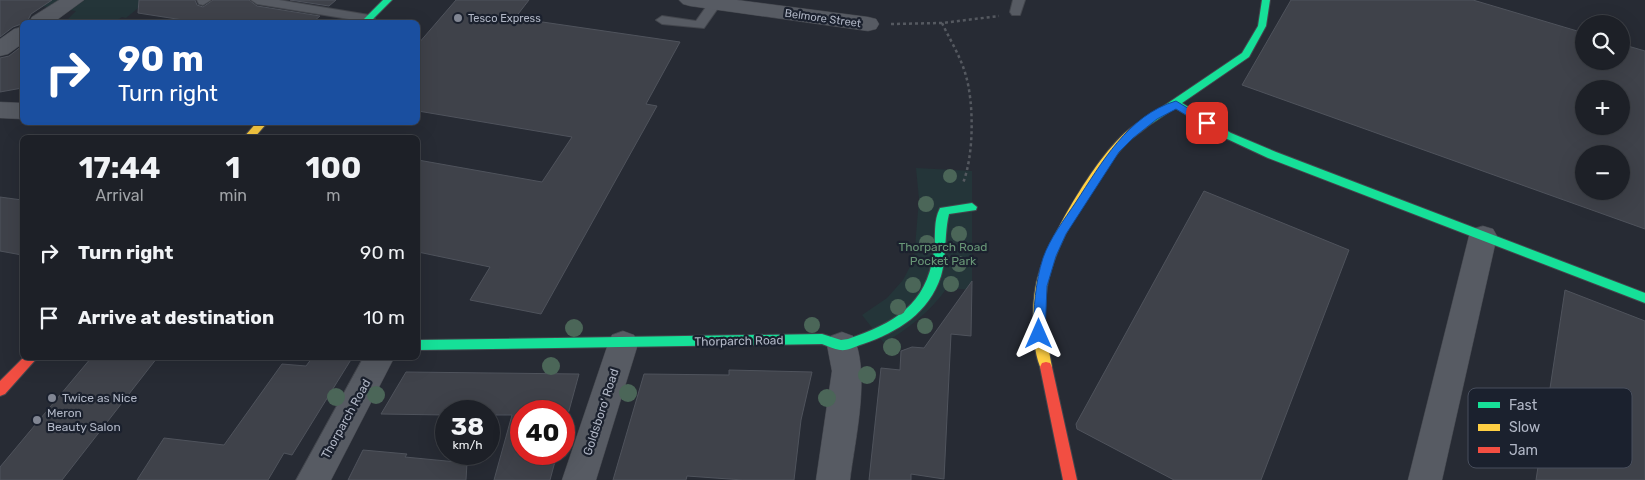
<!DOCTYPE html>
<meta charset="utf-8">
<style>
:root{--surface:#1d2027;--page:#25282f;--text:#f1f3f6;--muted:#a0a3a7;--line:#3b3e44}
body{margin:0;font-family:Rubik,sans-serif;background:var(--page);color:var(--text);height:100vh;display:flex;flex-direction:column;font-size:19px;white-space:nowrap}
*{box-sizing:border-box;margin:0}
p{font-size:16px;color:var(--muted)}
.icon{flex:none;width:28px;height:28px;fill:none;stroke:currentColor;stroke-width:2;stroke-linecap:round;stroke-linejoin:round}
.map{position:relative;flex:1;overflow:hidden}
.side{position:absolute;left:20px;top:135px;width:400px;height:225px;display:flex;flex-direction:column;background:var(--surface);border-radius:8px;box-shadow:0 5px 20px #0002,0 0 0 1px var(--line)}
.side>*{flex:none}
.top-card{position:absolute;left:20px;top:20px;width:400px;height:105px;border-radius:8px;box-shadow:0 5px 20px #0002,0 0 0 1px var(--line);background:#1a4fa0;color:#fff;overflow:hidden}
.tools{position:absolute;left:1575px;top:15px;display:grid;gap:10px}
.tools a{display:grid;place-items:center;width:55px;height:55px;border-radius:50%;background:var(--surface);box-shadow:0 5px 20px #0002,0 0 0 1px var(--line);font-size:25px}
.speed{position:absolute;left:435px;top:400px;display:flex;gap:10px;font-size:25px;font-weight:700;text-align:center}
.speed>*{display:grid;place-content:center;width:65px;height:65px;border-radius:50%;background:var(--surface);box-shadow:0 5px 20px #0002,0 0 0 1px var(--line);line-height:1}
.speed small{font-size:12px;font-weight:400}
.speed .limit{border:8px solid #d22;background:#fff;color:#111}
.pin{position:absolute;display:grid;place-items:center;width:42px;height:42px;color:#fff;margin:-21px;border-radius:10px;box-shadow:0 2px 8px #0006}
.me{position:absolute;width:55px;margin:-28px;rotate:0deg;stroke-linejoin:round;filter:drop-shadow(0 0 4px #0008)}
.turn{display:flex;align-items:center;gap:18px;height:105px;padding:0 15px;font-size:22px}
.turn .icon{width:65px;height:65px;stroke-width:2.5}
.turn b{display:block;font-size:35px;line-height:42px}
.eta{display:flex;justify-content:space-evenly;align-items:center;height:85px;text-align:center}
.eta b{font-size:30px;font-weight:700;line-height:35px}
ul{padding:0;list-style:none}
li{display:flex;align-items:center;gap:15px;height:65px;padding:0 15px}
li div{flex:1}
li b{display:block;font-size:19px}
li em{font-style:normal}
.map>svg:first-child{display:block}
.green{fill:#243539}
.building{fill:#3f424a;stroke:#4f535c;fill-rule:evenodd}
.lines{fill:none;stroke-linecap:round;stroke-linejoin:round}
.lane-casing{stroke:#43464d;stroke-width:2}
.street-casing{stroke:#43464d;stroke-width:1}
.fast-casing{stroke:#43464d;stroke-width:2}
.slow-casing{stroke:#43464d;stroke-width:2}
.jam-casing{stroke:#43464d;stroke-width:2}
.path{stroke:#555960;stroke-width:2.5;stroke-dasharray:3 3;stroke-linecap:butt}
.lane{fill:#575b63;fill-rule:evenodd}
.street{fill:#575b63;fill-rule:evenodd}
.fast{fill:#16e098;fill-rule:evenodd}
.slow{fill:#ffcf43;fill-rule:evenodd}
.jam{fill:#f24e42;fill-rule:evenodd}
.tree{fill:#4b6658}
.route{fill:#1a73e8;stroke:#114b97}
.poi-dot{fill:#818693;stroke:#1b212e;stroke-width:2}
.labels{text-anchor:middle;stroke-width:4.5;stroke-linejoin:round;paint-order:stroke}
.far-poi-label{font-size:11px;fill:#b1b7c6;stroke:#1b212e;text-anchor:start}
.far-street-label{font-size:11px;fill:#b1b7c6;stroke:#1b212e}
.park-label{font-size:12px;fill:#689676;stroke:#1b212e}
.street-label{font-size:12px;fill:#b1b7c6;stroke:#1b212e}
.poi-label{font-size:12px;fill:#b1b7c6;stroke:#1b212e;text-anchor:start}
.key{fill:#1b212e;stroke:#484e5c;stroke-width:1}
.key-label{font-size:14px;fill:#b1b7c6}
</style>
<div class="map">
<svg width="1645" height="480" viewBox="0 0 1645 480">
<rect width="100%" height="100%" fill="#272b34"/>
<path class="green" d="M0,0H148L126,18L122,17L114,22H65L76,11Z
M916,168L972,171V290L947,288C930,312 908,329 884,343L862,315L887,298L903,280L914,259L919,199Z"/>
<path class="building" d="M0,0H52L31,14L27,22L13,27L0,37Z
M139,0H195L197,5L203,7L213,0H249L257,6L320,16L313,22H196L138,13Z
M290,0H336L329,6Z
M456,0H529L515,18L680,42L646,104L657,106L541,314L470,300L490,267L418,252V160L542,182L572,137L418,111V44Z
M1291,0H1473L1584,33V61H1621V44L1645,51V229L1242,85ZM1584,89H1621V126H1584ZM1584,154H1621V191H1584Z
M22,46V88L0,92V58L9,56Z
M1204,191L1349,250L1261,480H1174L1077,429L1076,424Z
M0,197L22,200V255L0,251Z
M972,281L971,336L951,334L944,479L911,474V480H869L881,368L900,370L901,351L912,347L924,348Z
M1565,290L1645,321V480H1536Z
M91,358H157L62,480H0V467Z
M312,358H352L292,455L284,453L268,480H137L164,438L224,445L282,364L306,366Z
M729,370L812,372L801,420L794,480H743L687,476L686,480H613L644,374L729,375Z
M406,372L579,374L564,429V411H521V454H557L550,480H494L512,415H489V411H446V415L381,414Z
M363,450L407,454L405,457L467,463L466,480H348Z"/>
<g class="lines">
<defs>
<path id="lane" d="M197,0H211L203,5L199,4Z
M251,0H279L369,15L375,19L374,22H367L257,4Z
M711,0L723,1L704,28L662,24L656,20L662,16L696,21Z
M1013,0H1025L1020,15H1012L1010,12Z"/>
<path id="street" d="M59,0H84L54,22H29L32,17Z
M679,0H737L868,17L876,19L879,24L876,29L868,31L690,6L683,4Z
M22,27V44L8,54L0,56V39L14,29Z
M0,102L22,103V119L0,118Z
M1483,226L1493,229L1497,236L1442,480H1408L1469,236L1473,229Z
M623,331L634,335L638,344L596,480H562L608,344L612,335Z
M842,332L853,336C871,373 855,439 850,480H816L832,371L827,345L831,336Z
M363,358H394L331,480H296Z"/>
<path id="fast" d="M383,0H392L370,22H361Z
M1262,0H1270L1266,26L1249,57L1182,103L1231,133L1276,152L1645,293V303L1268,158L1223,137L1175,108L1148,126H1140L1139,124L1140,122L1242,53L1258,26Z
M972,203L977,207L976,210L949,214C944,235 947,255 941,276C929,313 898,332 863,344C856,346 848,351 840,350C834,349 828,346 822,344L418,350V340L822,334L841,340L848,339C895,323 928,304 934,250C936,236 933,221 940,208Z"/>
<path id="slow" d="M1144,121L1149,124L1148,126C1141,132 1133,137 1127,143C1096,175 1054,244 1047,287C1042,313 1047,341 1052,367L1050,371L1046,372L1042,371C1030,348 1031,297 1039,273C1049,237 1109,131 1144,121Z
M257,122H268L254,138H243Z"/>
<path id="jam" d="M23,358H37L5,394L0,396V381Z
M1046,362L1050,363L1052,367L1077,480H1063L1040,367L1042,363Z"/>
</defs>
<use href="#lane" class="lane-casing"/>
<use href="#street" class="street-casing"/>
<use href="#fast" class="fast-casing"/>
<use href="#slow" class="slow-casing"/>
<use href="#jam" class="jam-casing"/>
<path class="path" d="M942,23C950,40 961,57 966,76C974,104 974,155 963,183
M891,24L942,23L999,16"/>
<use href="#lane" class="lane"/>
<use href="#street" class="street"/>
<use href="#fast" class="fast"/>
<use href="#slow" class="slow"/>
<use href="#jam" class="jam"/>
</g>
<g class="tree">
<circle cx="950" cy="176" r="7"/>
<circle cx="926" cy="204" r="8"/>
<circle cx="959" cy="234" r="8"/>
<circle cx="927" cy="243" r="8"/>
<circle cx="959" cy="264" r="8"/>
<circle cx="951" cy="284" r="8"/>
<circle cx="913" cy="285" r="8"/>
<circle cx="898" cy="307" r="8"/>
<circle cx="812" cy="325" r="8"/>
<circle cx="925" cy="326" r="8"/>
<circle cx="574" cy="328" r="9"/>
<circle cx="892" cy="347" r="9"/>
<circle cx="551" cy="366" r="9"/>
<circle cx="867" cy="375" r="9"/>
<circle cx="628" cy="393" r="9"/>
<circle cx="376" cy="395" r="9"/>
<circle cx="336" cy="397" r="9"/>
<circle cx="827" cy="398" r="9"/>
</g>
<path class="route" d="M1176,101L1212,123L1211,126H1204L1176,109L1157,119L1133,138L1119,152L1066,234L1056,256L1047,286L1045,334L1043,337H1034L1033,334C1034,307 1035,283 1043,258C1050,238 1064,220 1076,202C1101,164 1128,115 1176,101Z"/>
<g class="poi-dot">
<circle cx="458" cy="18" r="5"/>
<circle cx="52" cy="398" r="5"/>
<circle cx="37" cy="420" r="5"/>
</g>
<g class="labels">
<g class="far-poi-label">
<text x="468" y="22">Tesco Express</text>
</g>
<g class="far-street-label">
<text transform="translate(823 18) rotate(8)" y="4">Belmore Street</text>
</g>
<g class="park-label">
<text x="943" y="251">Thorparch Road<tspan x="943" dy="14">Pocket Park</tspan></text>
</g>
<g class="street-label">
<text transform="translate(739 341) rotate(-1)" y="4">Thorparch Road</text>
<text transform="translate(601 412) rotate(-72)" y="4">Goldsboro' Road</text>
<text transform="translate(346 419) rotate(-61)" y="4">Thorparch Road</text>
</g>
<g class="poi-label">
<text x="62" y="402">Twice as Nice</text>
<text x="47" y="417">Meron<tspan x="47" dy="14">Beauty Salon</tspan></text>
</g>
</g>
<rect x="1468" y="388" width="164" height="80" rx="8" class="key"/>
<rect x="1478" y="402" width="22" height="6" fill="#16e098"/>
<rect x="1478" y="424" width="22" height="7" fill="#ffcf43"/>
<rect x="1478" y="447" width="22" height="6" fill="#f24e42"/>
<g class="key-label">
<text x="1509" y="410">Fast</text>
<text x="1509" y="432">Slow</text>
<text x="1509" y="455">Jam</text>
</g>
</svg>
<div class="tools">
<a><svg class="icon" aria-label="search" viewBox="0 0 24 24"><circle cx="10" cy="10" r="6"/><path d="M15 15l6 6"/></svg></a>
<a>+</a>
<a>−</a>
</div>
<div class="speed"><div>38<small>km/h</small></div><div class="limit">40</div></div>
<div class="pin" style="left:1207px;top:123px;background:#d93025"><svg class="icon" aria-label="arrive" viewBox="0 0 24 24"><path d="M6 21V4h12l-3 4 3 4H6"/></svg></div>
<svg class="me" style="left:1039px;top:334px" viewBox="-20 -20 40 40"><path d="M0-17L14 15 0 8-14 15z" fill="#1a73e8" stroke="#fff" stroke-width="4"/></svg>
<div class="top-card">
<div class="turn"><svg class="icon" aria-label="right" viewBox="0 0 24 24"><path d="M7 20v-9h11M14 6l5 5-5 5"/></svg><div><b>90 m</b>Turn right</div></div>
</div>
<section class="side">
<div class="eta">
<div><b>17:44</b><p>Arrival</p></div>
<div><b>1</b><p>min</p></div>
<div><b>100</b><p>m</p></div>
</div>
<ul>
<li><svg class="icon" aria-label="right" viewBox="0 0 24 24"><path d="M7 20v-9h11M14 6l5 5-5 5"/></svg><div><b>Turn right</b></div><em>90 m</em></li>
<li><svg class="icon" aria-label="arrive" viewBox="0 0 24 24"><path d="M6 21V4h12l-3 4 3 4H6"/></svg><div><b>Arrive at destination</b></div><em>10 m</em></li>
</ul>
</section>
</div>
